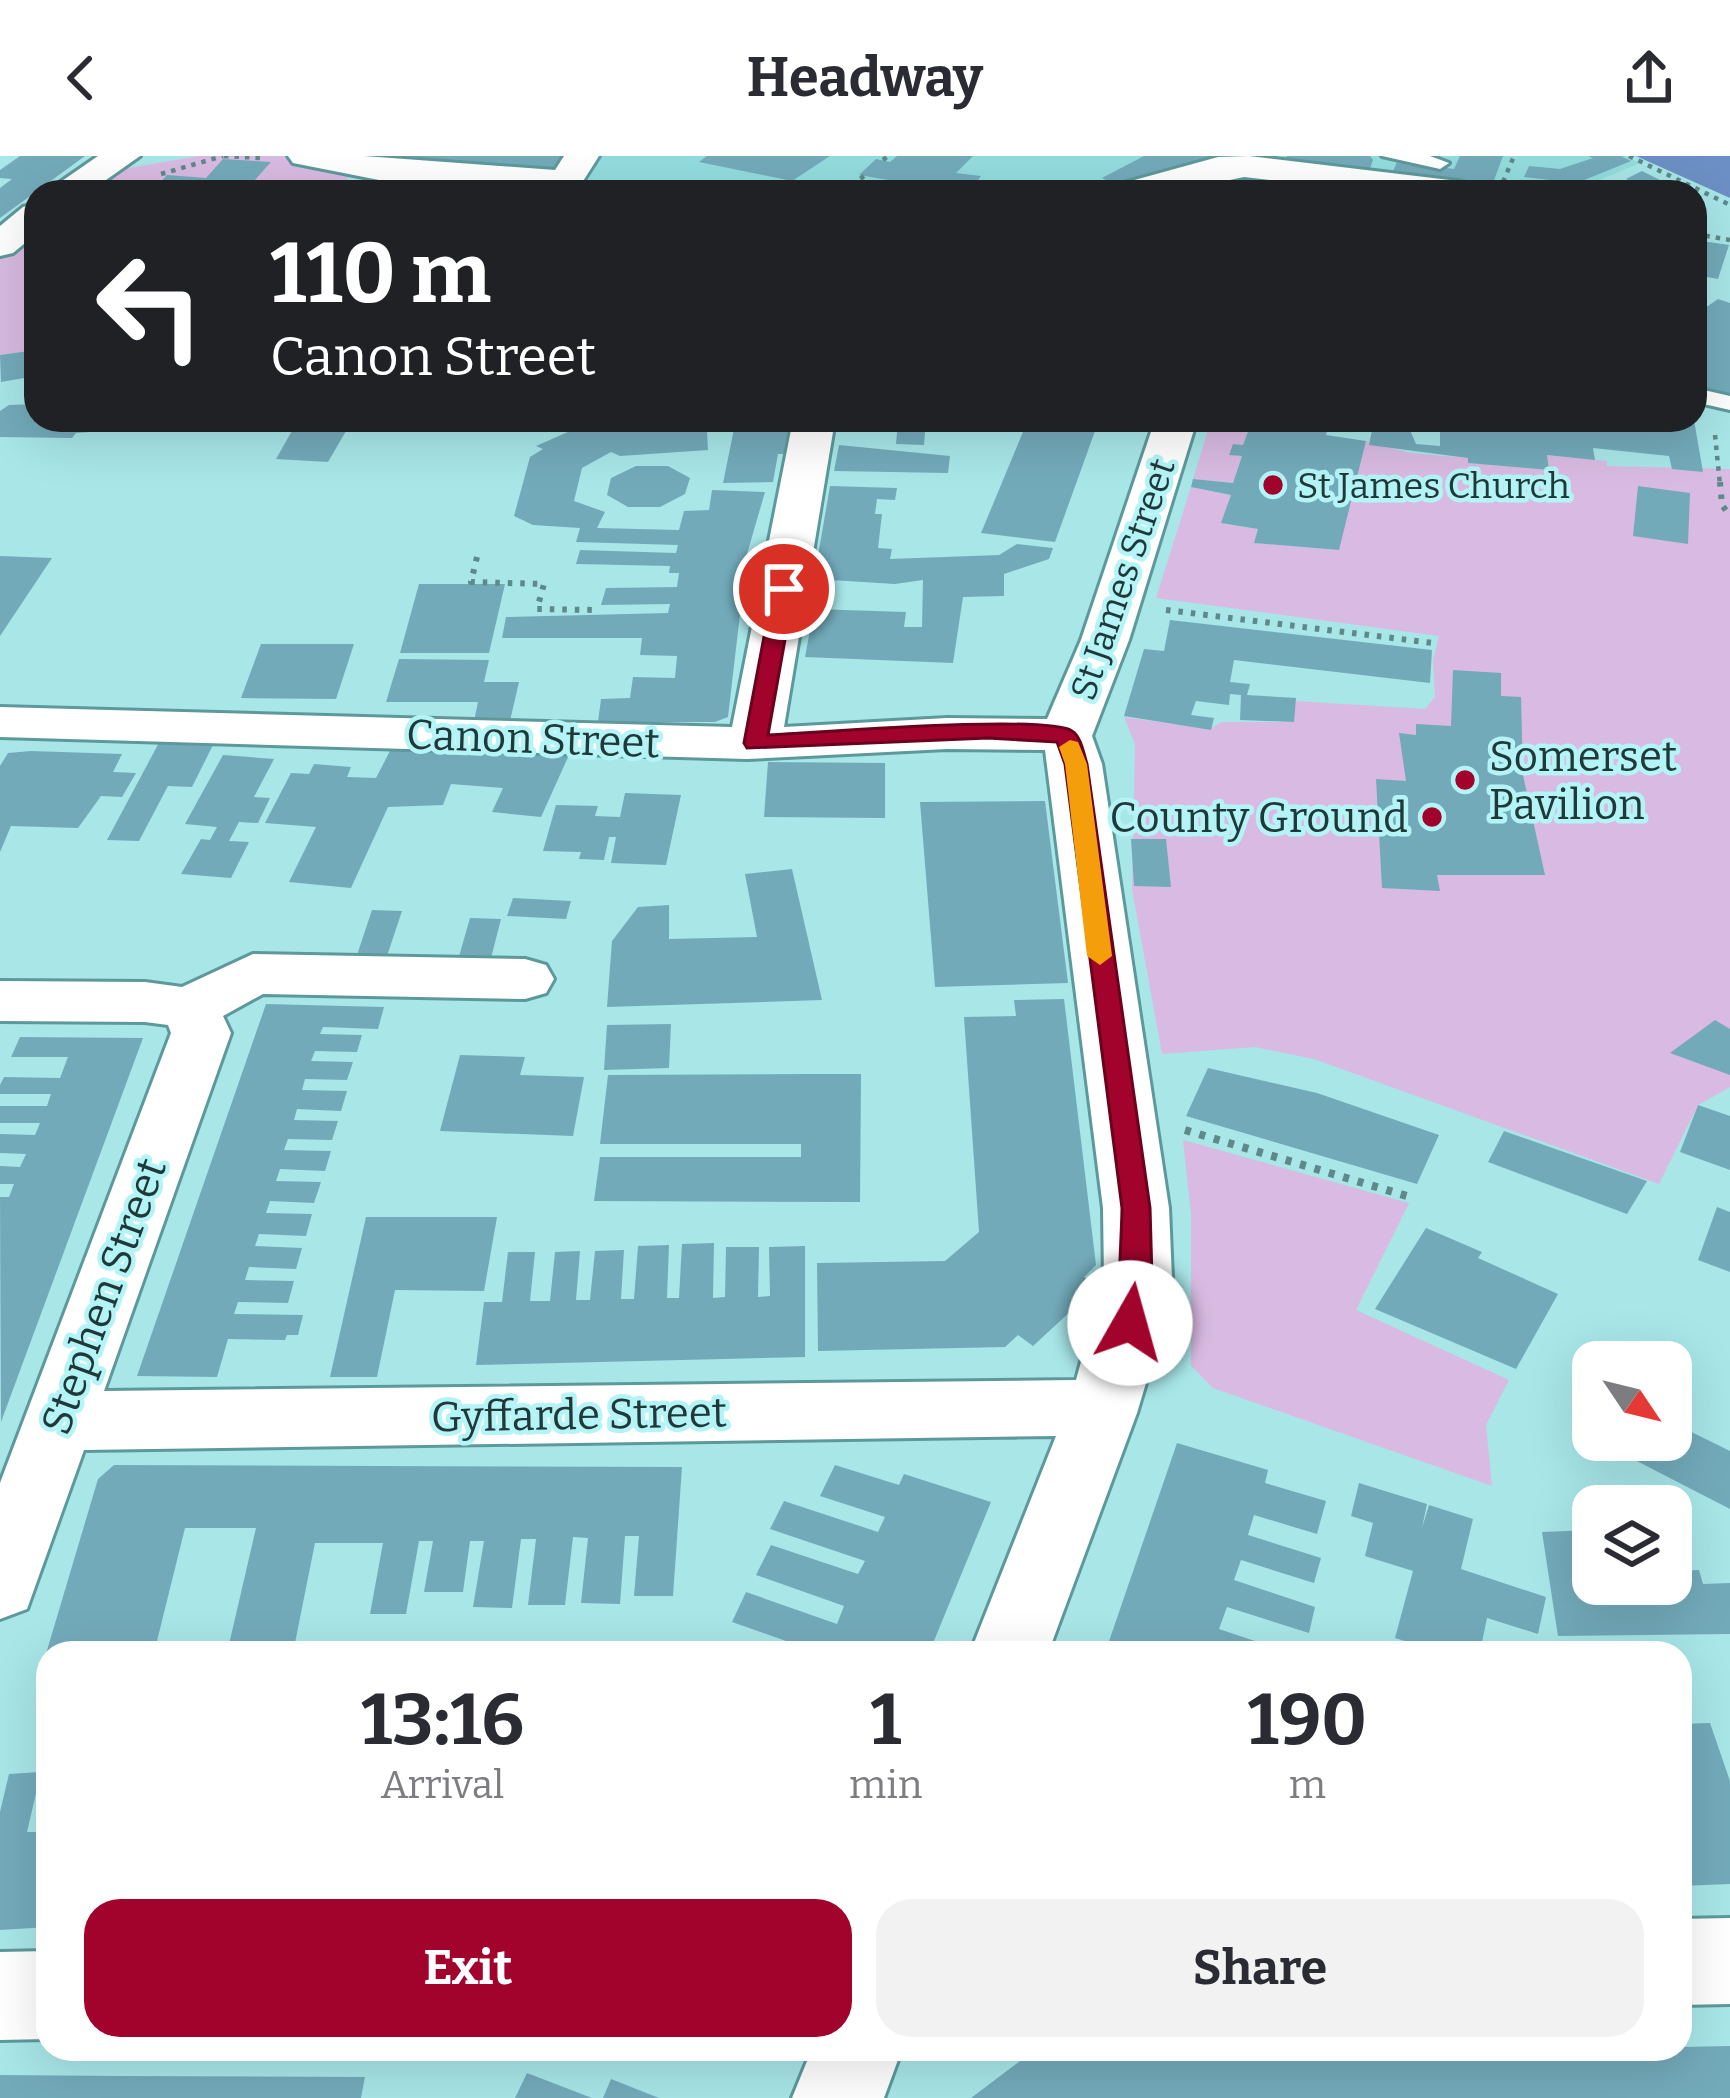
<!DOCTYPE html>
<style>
:root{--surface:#fff;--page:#f2f2f3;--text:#2b2b33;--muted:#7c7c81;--accent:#a2032c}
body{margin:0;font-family:Bitter,serif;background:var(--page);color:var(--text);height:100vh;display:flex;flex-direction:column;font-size:45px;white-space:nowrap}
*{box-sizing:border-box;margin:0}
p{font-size:39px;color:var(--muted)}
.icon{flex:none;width:66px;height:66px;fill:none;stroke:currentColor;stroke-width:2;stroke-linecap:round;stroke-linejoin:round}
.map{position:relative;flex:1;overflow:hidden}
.drawer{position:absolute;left:36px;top:1485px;width:1656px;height:420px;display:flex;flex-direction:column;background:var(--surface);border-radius:36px;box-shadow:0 12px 48px #0002}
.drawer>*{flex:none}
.top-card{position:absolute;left:24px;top:24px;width:1683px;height:252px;border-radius:36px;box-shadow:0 12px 48px #0002;background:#202124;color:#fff;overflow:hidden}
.needle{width:78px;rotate:125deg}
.controls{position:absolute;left:1572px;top:1185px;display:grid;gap:24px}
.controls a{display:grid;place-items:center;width:120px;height:120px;border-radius:24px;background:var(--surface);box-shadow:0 12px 48px #0002;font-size:60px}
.pin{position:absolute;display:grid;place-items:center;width:102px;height:102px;color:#fff;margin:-51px;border:6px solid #fff;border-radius:50%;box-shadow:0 3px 12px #0007}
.me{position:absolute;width:132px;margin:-66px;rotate:7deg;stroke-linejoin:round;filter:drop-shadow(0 0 9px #0008)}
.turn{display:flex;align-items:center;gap:42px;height:252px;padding:0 48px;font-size:54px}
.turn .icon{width:156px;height:156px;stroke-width:2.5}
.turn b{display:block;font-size:84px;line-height:102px}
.eta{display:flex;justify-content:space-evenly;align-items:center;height:204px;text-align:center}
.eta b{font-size:72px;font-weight:700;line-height:84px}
.button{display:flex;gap:24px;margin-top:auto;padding:24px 48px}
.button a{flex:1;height:138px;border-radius:36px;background:var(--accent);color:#fff;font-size:48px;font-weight:700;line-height:138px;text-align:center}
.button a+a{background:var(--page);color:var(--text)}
header{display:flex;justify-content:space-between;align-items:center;height:156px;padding:0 48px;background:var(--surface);font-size:54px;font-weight:700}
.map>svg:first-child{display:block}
.built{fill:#93dcde}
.green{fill:#d9bae2}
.water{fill:#6c8fc5}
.building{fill:#73aaba}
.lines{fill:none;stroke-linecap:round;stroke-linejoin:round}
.lane-casing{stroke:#5d999b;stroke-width:6}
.street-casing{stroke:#5d999b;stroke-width:6}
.path-far2{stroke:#5e8889;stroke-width:4.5;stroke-dasharray:4.5 6;stroke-linecap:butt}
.path-far1{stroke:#5e8889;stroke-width:6;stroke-dasharray:4.5 8;stroke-linecap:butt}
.path{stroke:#5e8889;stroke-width:8;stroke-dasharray:6 9;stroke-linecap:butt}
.lane{fill:#fff;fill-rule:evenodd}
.street{fill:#fff;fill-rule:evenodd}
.route{fill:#a2032c;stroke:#69021d;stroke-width:3}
.slow{fill:#f59e0b}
.poi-dot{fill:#a2032c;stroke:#b5f4f6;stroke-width:4.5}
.labels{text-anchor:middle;stroke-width:9;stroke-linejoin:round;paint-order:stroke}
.far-poi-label{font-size:36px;fill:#1f3839;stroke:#b5f4f6;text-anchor:start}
.far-street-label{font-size:36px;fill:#1f3839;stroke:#b5f4f6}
.street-label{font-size:42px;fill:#1f3839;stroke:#b5f4f6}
.poi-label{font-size:42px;fill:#1f3839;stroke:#b5f4f6;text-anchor:start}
</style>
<header><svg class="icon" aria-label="back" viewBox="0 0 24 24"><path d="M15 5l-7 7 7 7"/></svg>Headway<svg class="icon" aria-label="share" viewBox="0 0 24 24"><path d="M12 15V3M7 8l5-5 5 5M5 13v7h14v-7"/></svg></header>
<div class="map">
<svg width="1730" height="1942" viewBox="0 0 1730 1942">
<rect width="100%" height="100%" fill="#a8e6e8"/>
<path class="built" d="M346,0H1625L1640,7L1578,33L1535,29L1532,36H657L581,23Z"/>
<path class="green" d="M199,0H282L300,12L347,15L349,36H83L117,14Z
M36,71V194L0,199V100Z
M1211,264H1282L1278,276L1249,273L1243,289H1233L1230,298L1242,300L1233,327L1193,323Z
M1366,285L1410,297L1468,302L1469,307L1548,314L1547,299L1607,305V310L1730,313V931L1698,949L1659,1028L1314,903L1255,891L1162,898L1132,733L1135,588L1124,561L1209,573L1222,566H1290L1295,545L1425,553L1435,541L1433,504L1439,480L1156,442L1191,331L1231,339L1222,367L1258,373L1255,387L1338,394Z
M1183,984L1409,1047L1356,1154L1509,1224L1486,1269L1492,1330L1213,1232L1191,1210V1059Z"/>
<path class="water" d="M1636,0H1730V42Z"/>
<path class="building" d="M20,0H85L0,62V32L12,23L0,22V14Z
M347,0H561L549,19Z
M707,0H830L792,25L699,6Z
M897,0H973L956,17L981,20L969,36L929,32L924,36H875L888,24L859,19L876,3L890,6Z
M1144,0H1259L1122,33L1102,22Z
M1287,0H1370L1373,4L1367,21L1282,11Z
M1460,0H1503L1493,27L1480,32L1391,20L1397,6L1454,13Z
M1588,0H1621L1631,5L1577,27L1524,21L1529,10L1560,13L1593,2Z
M223,3L271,6L253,26L294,29L288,36H127L133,29L156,31L167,19L206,22Z
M1642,15L1684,36H1653L1626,23Z
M1287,18L1408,36H1278Z
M1250,19L1243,36H1209L1212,31L1188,36L1176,30Z
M1695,84L1729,89L1718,123L1695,119Z
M1718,143L1730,147V238L1695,231V159Z
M36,194V220L1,226L0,199Z
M36,248V264H122L118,274L76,277L72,282L0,281V255L9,249Z
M638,264H733L734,273L755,272L757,264H784L783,269H790L786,298H778L773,326L723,327L734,273L707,275L708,294L620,300L611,296L582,312L574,345L605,356L597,372L679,374L684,355L709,354L712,334L765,336L747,398L728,561L715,566H598L601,543L630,542L633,521L675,522L677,500L640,499L642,482H502L506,461L668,457L670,448L601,449L606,432L677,431L679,417H669L670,410L576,408L580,394L676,397L678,389L576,386L580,372L533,369L514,360L530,301L543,293L536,290L586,268Z
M898,264H926L924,289L896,288Z
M1028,264H1099L1055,386L981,377Z
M1282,264H1330L1326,279L1366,285L1339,394L1254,387L1258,373L1221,367L1231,339L1191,331L1193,323L1233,327L1242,300L1229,299L1233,288L1243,289L1249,273L1278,276Z
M1374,264L1407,267L1416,288L1440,290V264L1560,272L1559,264H1694L1703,316L1672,313L1669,300L1593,292L1595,304L1547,299L1549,314L1468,307V302L1369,289Z
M293,273L346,275L328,306L276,303Z
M839,289L950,300L948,317L834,315Z
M636,310H668L690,322L685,338L660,351H628L607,339L611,322Z
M830,330L897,332L895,344L877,343L875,358H882L878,392L892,393L890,403L999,399L1017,388L1053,392L1049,403L1004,418V440L963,441L953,507L805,501L814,453L906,456L904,471H922L923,424L895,428L814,423Z
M1638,330L1690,337L1688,388L1633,380Z
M0,400L52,402L0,480Z
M419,428H505L489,497H400Z
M1170,464L1432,494L1430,527L1234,504L1230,526L1250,528L1247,539L1296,542L1294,566L1240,564L1241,539L1230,538L1229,549L1196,545L1191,559L1214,562L1211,574L1124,560L1144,493L1164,495Z
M261,488H354L336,543L241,542Z
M399,503L489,504L484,526H519L510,565H474L478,546H386Z
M1453,514L1501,517V540L1521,541L1523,619L1545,719H1437L1440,735L1382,732L1376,623L1406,625L1399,577L1416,579V568L1451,570Z
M162,581L216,583L192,631L168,630L139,685L107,684Z
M392,591L439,594L569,599L541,661L492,656L503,632L451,628L443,649L388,651L351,732L289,726L316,671L265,667L291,617L309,618L314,608L351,611L347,621L376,622Z
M31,595L122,598L113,616L136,617L122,641L101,640L78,672L11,670L0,696V610L8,597Z
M223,599L274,603L254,641L270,642L258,667L239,666L229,685L249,686L231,722L181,718L201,683L210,684L217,671L185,668Z
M768,606L885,607V662L764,661Z
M625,637L681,639L666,709L611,707L616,681H609L604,704L579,703L581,696L543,695L556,649L598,650L595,660L620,661Z
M1045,645L1068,827L935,831L920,646Z
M1131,683H1166L1171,731L1134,730Z
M792,713L822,844L607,851L612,785L638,751L669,749V783L757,781L745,718Z
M513,742L571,745L566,763L507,760Z
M372,754L402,755L386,803L356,802Z
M470,762L501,763L490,806L458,804Z
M1064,843L1096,1109L1084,1121L1098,1130L1033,1190L1018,1179L1005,1191L818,1195L817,1107L945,1105L979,1076L964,861L1016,860L1014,844Z
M266,848L384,851L378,873L323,871L320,878L362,879L357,896L315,895L311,905L353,906L347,924L305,923L302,934L347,935L341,955L297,953L294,964L338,965L332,984L288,983L284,994L331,995L325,1015L280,1013L276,1025L321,1026L314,1047L270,1045L266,1057L312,1058L306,1080L259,1078L255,1090L302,1092L296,1113L249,1111L245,1124L294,1125L288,1147L238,1146L234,1158L303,1159L298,1179H287L285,1184L228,1183L217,1221L137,1220Z
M1715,864L1730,873V919L1670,897Z
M671,868L669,912L604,914L607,869Z
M20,881L143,882L1,1266L0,1041H9L14,1028H0V1010L20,1011L26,998L0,997V978L35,979L40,967H0V950H47L51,938H0V929L4,921L60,922L68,901H11Z
M460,899L525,901L520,919L584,921L573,980L440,975Z
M1208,912L1317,937L1439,979L1417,1028L1186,960Z
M803,918H861L860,1046L594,1045L600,1001H801V988H600L608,919Z
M1698,949L1730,960V1014L1680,996Z
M1504,975L1647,1025L1627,1058L1488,1006Z
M1717,1051L1730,1056V1116L1698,1104Z
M366,1061H497L484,1135L395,1134L377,1221H330Z
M1426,1072L1482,1096L1478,1102L1558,1138L1516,1213L1375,1153Z
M714,1087L713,1142L725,1141L726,1091H759L758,1141L770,1140L769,1091L805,1090V1201L476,1209L484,1146H502L508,1096H535L530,1145H550L555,1096L580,1095L576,1144H590L595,1095L624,1094L621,1143H634L638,1090L669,1089L667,1142H679L682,1088Z
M1671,1266L1730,1295V1353L1629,1301L1638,1284H1671Z
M1177,1287L1268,1314L1265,1327L1326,1345L1317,1378L1254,1359L1248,1379L1321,1402L1314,1427L1241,1404L1234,1424L1315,1451L1309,1477L1227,1451L1219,1473L1291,1497H1105Z
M114,1309L682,1311L673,1440H634L639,1380H625L620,1448L581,1447L588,1382L573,1381L565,1449H528L536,1383H521L512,1452L473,1451L484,1385H470L463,1436H424L433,1385H419L406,1458H370L383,1387H315L293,1497H227L256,1372H185L154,1497H48V1528H37L98,1323Z
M835,1309L899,1329L904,1318L991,1346L929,1497H820L732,1466L746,1436L837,1468L844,1450L756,1419L771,1389L858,1418L865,1405L770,1373L784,1345L878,1376L885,1361L820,1340Z
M1359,1327L1427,1348L1422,1372L1429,1349L1473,1363L1461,1413L1546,1441L1538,1478L1487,1462L1482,1486L1411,1487L1395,1482L1413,1415L1365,1400L1373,1367L1351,1360Z
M1593,1374V1428H1671V1415L1699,1414L1703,1428L1730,1427V1478L1558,1480L1542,1376Z
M1710,1567L1730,1625V1728L1680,1730V1568Z
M41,1616L27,1676H48V1771L0,1774V1656L9,1618Z
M1730,1890V1942H971L1020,1905Z
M527,1917L592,1942H515Z
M0,1919L120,1920L365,1921L361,1942H0Z
M611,1923L659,1942H603Z"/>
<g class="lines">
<defs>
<path id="lane" d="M1382,0H1430L1449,7L1440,13Z
M1695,232L1730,240V254L1695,246Z"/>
<path id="street" d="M98,0H140L89,36H46Z
M288,0H364L555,14L564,0H599L578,33L565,36L389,26L293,7Z
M1249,0L1458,25L1471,28L1476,36H1370L1244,21L1173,36H1115L1120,28L1218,1Z
M36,48V78L13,97L0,100V70L23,51Z
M793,264H835L784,571L947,562L1047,563L1081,484L1155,264H1197L1129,484L1092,580L1102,608L1169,1052L1172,1122L1164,1167L1137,1257L1048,1497H970L1056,1280L84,1294L27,1453L0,1463V1327L171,877L168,869L145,866L0,865V825L145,826L182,831L253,798L525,803L546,809L554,823L546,837L525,843L263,838L223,860L231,877L104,1235L1076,1224L1104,1122L1103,1052L1045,594L947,593L747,603L0,581V551L732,571Z
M1730,1762V1848L1680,1849V1763Z
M48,1795V1883L0,1884V1796Z
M812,1893H902L884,1942H792Z"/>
</defs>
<use href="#lane" class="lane-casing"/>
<use href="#street" class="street-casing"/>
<path class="path-far2" d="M224,0L261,2
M1629,0L1730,49
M883,4L888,0
M161,18L223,0
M1503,26L1514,0
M844,36L864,20
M1695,78L1730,84
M1715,279L1720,329"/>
<path class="path-far1" d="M1720,326L1722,349L1730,360
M477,401L471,426L544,428L537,453L595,454
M1166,454L1433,487"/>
<path class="path" d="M1185,974L1407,1040"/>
<use href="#lane" class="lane"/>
<use href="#street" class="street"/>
</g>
<path class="route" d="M784,427L794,433L768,579C814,577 1045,558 1072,575C1081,580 1084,599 1087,608L1150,1052L1152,1122L1140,1175H1119C1116,1168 1122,1072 1122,1052L1065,608L1057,586L988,582L747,592L744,587L773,433Z"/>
<path class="slow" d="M1070,584L1078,586L1087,608L1112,800L1100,809L1087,800L1065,608L1059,591Z"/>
<g class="poi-dot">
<circle cx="1273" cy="329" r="12"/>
<circle cx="1465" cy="624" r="12"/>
<circle cx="1432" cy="661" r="12"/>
</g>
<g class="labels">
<g class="far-poi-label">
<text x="1297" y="342">St James Church</text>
</g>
<g class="far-street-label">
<text transform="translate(1122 423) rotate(-71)" y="13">St James Street</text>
</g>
<g class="street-label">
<text transform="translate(533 582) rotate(2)" y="15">Canon Street</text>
<text transform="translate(103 1140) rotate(-70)" y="15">Stephen Street</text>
<text transform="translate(579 1258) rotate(-1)" y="15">Gyffarde Street</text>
</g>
<g class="poi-label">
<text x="1489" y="615">Somerset<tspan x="1489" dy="48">Pavilion</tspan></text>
<text x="1408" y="676" text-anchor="end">County Ground</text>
</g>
</g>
</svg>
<div class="controls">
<a><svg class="needle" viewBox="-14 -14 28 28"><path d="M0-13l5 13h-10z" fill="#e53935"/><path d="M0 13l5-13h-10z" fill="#7c7c81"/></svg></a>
<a><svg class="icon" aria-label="layers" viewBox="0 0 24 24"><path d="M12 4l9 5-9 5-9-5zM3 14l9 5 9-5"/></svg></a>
</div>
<div class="pin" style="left:784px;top:433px;background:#d93025"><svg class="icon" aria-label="arrive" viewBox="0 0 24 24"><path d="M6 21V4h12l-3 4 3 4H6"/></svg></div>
<svg class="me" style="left:1130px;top:1167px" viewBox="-20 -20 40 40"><circle r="19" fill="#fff"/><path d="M0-13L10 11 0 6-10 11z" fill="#a2032c"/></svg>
<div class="top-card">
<div class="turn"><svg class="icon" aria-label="left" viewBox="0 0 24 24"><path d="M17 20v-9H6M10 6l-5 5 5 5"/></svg><div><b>110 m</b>Canon Street</div></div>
</div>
<section class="drawer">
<div class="eta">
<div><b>13:16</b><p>Arrival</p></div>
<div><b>1</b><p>min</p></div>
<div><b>190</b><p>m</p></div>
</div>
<div class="button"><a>Exit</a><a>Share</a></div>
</section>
</div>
